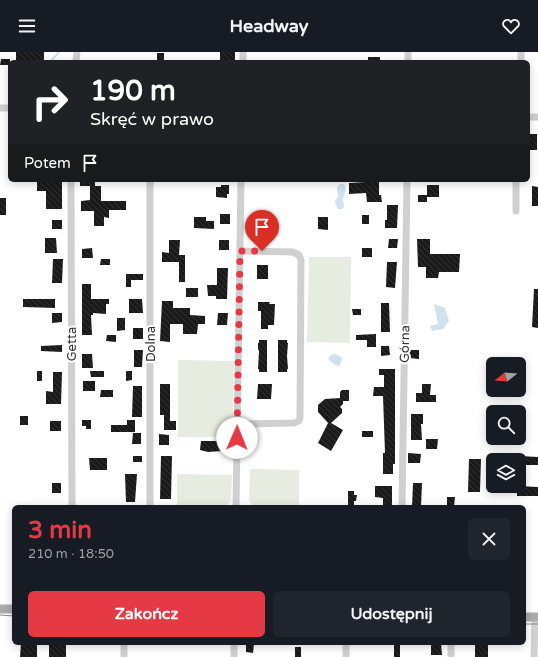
<!DOCTYPE html>
<html lang="pl">
<meta charset="utf-8">
<style>
:root{--surface:#171b24;--page:#20242c;--text:#f1f3f6;--muted:#9ea1a6;--accent:#e63946}
body{margin:0;font-family:"Varela Round",sans-serif;background:var(--page);color:var(--text);height:100vh;display:flex;flex-direction:column;font-size:15px;white-space:nowrap}
*{box-sizing:border-box;margin:0}
p{font-size:13px;color:var(--muted)}
.icon{flex:none;width:22px;height:22px;fill:none;stroke:currentColor;stroke-width:2;stroke-linecap:round;stroke-linejoin:round}
.map{position:relative;flex:1;overflow:hidden}
.drawer{position:absolute;left:12px;top:453px;width:514px;height:140px;display:flex;flex-direction:column;background:var(--surface);border-radius:6px;box-shadow:0 2px 10px #0003}
.drawer>*{flex:none}
.hud{position:absolute;left:8px;top:8px;width:522px;height:122px;border-radius:6px;box-shadow:0 2px 10px #0003;background:#202124;color:#fff;overflow:hidden}
.needle{width:26px;rotate:253deg}
.controls{position:absolute;left:486px;top:305px;display:grid;gap:8px}
.controls a{display:grid;place-items:center;width:40px;height:40px;border-radius:6px;background:var(--surface);box-shadow:0 2px 10px #0003;font-size:20px}
.pin{position:absolute;display:grid;place-items:center;width:34px;height:34px;color:#fff;margin:-41px -17px;border-radius:50% 50% 50% 0;rotate:-45deg;box-shadow:0 0 4px #0007}
.pin .icon{rotate:45deg}
.me{position:absolute;width:44px;margin:-22px;rotate:1deg;stroke-linejoin:round;filter:drop-shadow(0 0 3px #0008)}
.turn{display:flex;align-items:center;gap:14px;height:84px;padding:0 16px;font-size:18px}
.turn .icon{width:52px;height:52px;stroke-width:2.5}
.turn b{display:block;font-size:28px;line-height:34px}
.then{display:flex;align-items:center;height:38px;padding:0 16px;background:#0003;gap:8px;font-size:15px}
.round{display:grid;place-items:center;flex:none;width:42px;height:42px;border-radius:6px;background:var(--page)}
.head{display:flex;align-items:center;justify-content:space-between;height:68px;padding:0 16px}
h1{font-size:24px;font-weight:700;line-height:30px;color:var(--accent)}
.button{display:flex;gap:8px;margin-top:auto;padding:8px 16px}
.button a{flex:1;height:46px;border-radius:6px;background:var(--accent);color:#fff;font-size:16px;font-weight:700;line-height:46px;text-align:center}
.button a+a{background:var(--page);color:var(--text)}
header{display:flex;justify-content:space-between;align-items:center;height:52px;padding:0 16px;background:var(--surface);font-size:18px;font-weight:700}
.map>svg:first-child{display:block}
.green{fill:#e6ecdf}
.water{fill:#cfe2ee}
.lines{fill:none;stroke-linecap:round;stroke-linejoin:round}
.stream{stroke:#cfe2ee;stroke-width:2}
.building{fill:url(#building-back-hatch)}
.minor{stroke:#d0d0d0;stroke-width:7}
.major{stroke:#ababab;stroke-width:9}
.tram{stroke:#888;stroke-width:1}
.route{stroke:#e63946;stroke-width:7;stroke-dasharray:0 12.6}
.labels{text-anchor:middle;stroke-width:4;stroke-linejoin:round;paint-order:stroke}
.street-label{font-size:13px;fill:#333;stroke:#fff}
</style>
<header><svg class="icon" aria-label="menu" viewBox="0 0 24 24"><path d="M4 6h16M4 12h16M4 18h16"/></svg>Headway<svg class="icon" aria-label="heart" viewBox="0 0 24 24"><path d="M12 20l-8-8c-3-5 5-10 8-4 3-6 11-1 8 4z"/></svg></header>
<div class="map">
<svg width="538" height="605" viewBox="0 0 538 605">
<defs>
<pattern id="building-back-hatch" width="6" height="6" patternUnits="userSpaceOnUse"><rect width="6" height="6" fill="#1a1a1a"/><path d="M-1 5l2 2M0 0l6 6M5-1l2 2" fill="none" stroke="#333"/></pattern>
</defs>
<rect width="100%" height="100%" fill="#fff"/>
<path class="green" d="M309,205H351L350,291L307,290Z
M178,308L234,309L233,385H178Z
M250,417L299,418V455H254L249,449Z
M177,422L232,423L231,449L225,454H177Z"/>
<path class="water" d="M340,132H344L346,137L343,147L344,155L342,157H338L336,153L335,148L338,145L337,135Z
M434,252L445,256L449,269L443,277L432,279L430,274L438,272Z
M334,302L340,304L342,306L341,311L339,314L335,313L328,307L331,303Z"/>
<g class="lines">
<path class="stream" d="M50,10L59,0"/>
</g>
<path class="building" d="M16,0H44V10H16Z
M220,0H235V10H220Z
M157,1H164V10H157Z
M368,5H380V10H368Z
M1,7H10V13H0Z
M528,82H537V98H528Z
M80,128H95V134H101V149H126V158H109V166L104,165V174H94V159H81V149L90,148V134H80Z
M366,128H379V143H381L382,150H367L366,141L349,142V131L366,130Z
M37,130H62V157H46V139H37Z
M221,133H229V142H227V146L216,145V135H221Z
M427,133H439V145H427Z
M532,134L538,135V154H532Z
M418,143H427V150H418Z
M0,146H6V163H0Z
M387,153H398L397,176H385V168H387Z
M220,162H230V172H220Z
M362,163H369V172H362Z
M194,165H206V169H214V177L194,176Z
M318,165H328V178L318,177Z
M52,168H62V177H52Z
M45,186H56L57,201H45Z
M389,187H398L397,196H388Z
M417,187H430V202H460L459,220H439L438,226H426V215H418Z
M169,188H180L179,203H185V230H179V210H162V200L169,201Z
M219,188H229V198H219Z
M92,196L93,206H82V197Z
M362,196H372V205H362Z
M53,207H63L62,231H52Z
M101,207H110V213H100Z
M387,210H397L395,236L386,235Z
M257,213H268V227H257Z
M217,216H228L227,247H216V244H208L207,233H217Z
M126,222H143V228H131V235H126Z
M82,232H91V247H109V252H106V262L93,261V263H91L92,283H82Z
M186,236H198V245H186Z
M534,237H538V276L532,275Z
M23,247H55V256L23,255Z
M129,247H142L143,261H129Z
M162,249H173V256H190V263L205,264V272H198L197,282H183V272H170V290L160,289Z
M258,250H270L269,252H275L274,273H268V277H261V259H258Z
M381,251H389L390,280H381Z
M352,257H361V263H353Z
M52,261H62V270L52,271Z
M218,261H228L227,273H217Z
M117,266H125V278L117,279Z
M133,276H143V287H133Z
M376,282V295H367V288H356V283Z
M107,283H116V290L106,289Z
M259,288H267V320H259V317H258L259,299L258,297V291H259Z
M278,288H287V291H288L287,304L288,317H287V320H278Z
M62,293V300L41,299V294Z
M381,294H389L390,303L381,304Z
M134,298H143L142,315H134Z
M409,298H419V307L409,306Z
M82,302H92L93,316H82Z
M379,317H395V412H393V422H383V401H385L383,344H373L374,335H384V323H379Z
M37,319H42V329H37Z
M90,319H104V325H91Z
M126,319H132V328L126,329Z
M53,320H62L61,352H46V339L53,340Z
M83,329H95V339H83Z
M160,332H170V369H176V378H164V363H160Z
M258,332H272L271,347H257Z
M422,332H431L430,343H436V350H416V341H422Z
M133,334H142V365H132Z
M101,338H113V345H100Z
M342,338H349V349H343V352L340,355L342,357V361L331,371L343,378L331,399L318,391L328,371L318,360V353L325,347L340,346V340Z
M411,362H423V372H421L422,388H411Z
M20,364H28V373H20Z
M82,368H91V377H86V374H82Z
M127,368H135V380H111V373H127Z
M50,369H61V379H50Z
M362,379H373V385H362Z
M133,381H141V392H132Z
M159,382L169,383V393H159Z
M426,387H438L437,397H426Z
M201,389H223L222,399L208,400L200,398Z
M408,401L421,402L420,411H408Z
M133,404H142V410H133Z
M161,404H172L171,447H160Z
M519,404L538,405V413H519Z
M89,406H107V418H90Z
M469,407H481L480,440H468Z
M125,422H137L135,450H126Z
M52,431H61V441H52Z
M413,431H422L421,455H412Z
M375,434H392V455H383V446L375,445Z
M517,434L538,435V444H517Z
M348,439H354V443H357L356,449H354V455H348Z
M447,445H455L454,455H447Z
M21,591H37V605H20Z
M49,591H66V605H49Z
M246,591L254,592L253,601L246,600Z
M394,591H400V605H394Z
M431,591H441L442,603H431Z
M475,592H488V605H475Z
M295,595H301V605H295Z"/>
<g class="lines">
<path class="minor" d="M76,10L77,0
M243,10V0
M408,10V0
M521,10V0
M0,56H10
M528,65H538
M71,128L72,455
M516,159V128
M237,372L294,371L299,369L300,366L301,208L299,203L293,200L240,199
M150,455V128
M236,455L241,128
M402,455L407,128
M124,605V591
M234,605V591
M346,605V591
M451,605V591
M534,605L535,565"/>
<path class="major" d="M0,557H14
M524,565H538"/>
<path class="tram" d="M0,563L14,564
M524,572H538"/>
</g>
<g class="lines">
<path class="route" d="M237,386L240,199H262"/>
</g>
<g class="labels">
<g class="street-label">
<text transform="translate(71 292) rotate(-90)" y="5">Getta</text>
<text transform="translate(150 292) rotate(-90)" y="5">Dolna</text>
<text transform="translate(404 292) rotate(-89)" y="5">Górna</text>
</g>
</g>
</svg>
<div class="controls">
<a><svg class="needle" viewBox="-14 -14 28 28"><path d="M0-13l5 13h-10z" fill="#e53935"/><path d="M0 13l5-13h-10z" fill="#9ea1a6"/></svg></a>
<a><svg class="icon" aria-label="search" viewBox="0 0 24 24"><circle cx="10" cy="10" r="6"/><path d="M15 15l6 6"/></svg></a>
<a><svg class="icon" aria-label="layers" viewBox="0 0 24 24"><path d="M12 4l9 5-9 5-9-5zM3 14l9 5 9-5"/></svg></a>
</div>
<div class="pin" style="left:262px;top:199px;background:#d93025"><svg class="icon" aria-label="arrive" viewBox="0 0 24 24"><path d="M6 21V4h12l-3 4 3 4H6"/></svg></div>
<svg class="me" style="left:237px;top:386px" viewBox="-20 -20 40 40"><circle r="19" fill="#fff"/><path d="M0-13L10 11 0 6-10 11z" fill="#e63946"/></svg>
<div class="hud">
<div class="turn"><svg class="icon" aria-label="right" viewBox="0 0 24 24"><path d="M7 20v-9h11M14 6l5 5-5 5"/></svg><div><b>190 m</b>Skręć w prawo</div></div>
<div class="then">Potem<svg class="icon" aria-label="arrive" viewBox="0 0 24 24"><path d="M6 21V4h12l-3 4 3 4H6"/></svg></div>
</div>
<section class="drawer">
<div class="head"><div><h1>3 min</h1><p>210 m · 18:50</p></div><a class="round"><svg class="icon" aria-label="close" viewBox="0 0 24 24"><path d="M6 6l12 12M18 6L6 18"/></svg></a></div>
<div class="button"><a>Zakończ</a><a>Udostępnij</a></div>
</section>
</div>
